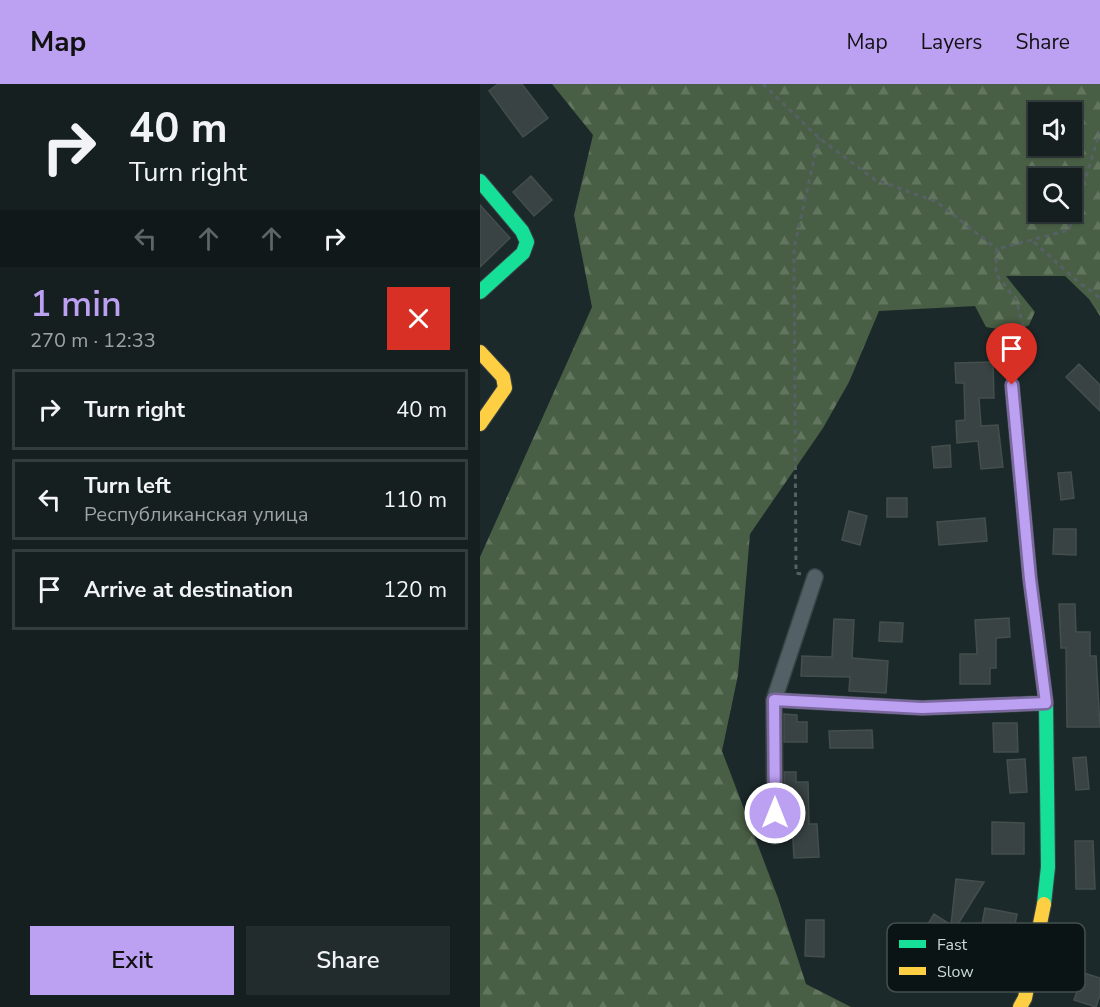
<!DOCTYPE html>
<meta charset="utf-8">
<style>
:root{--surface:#151f20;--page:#222c2d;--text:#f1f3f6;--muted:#9da2a5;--line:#343d3e;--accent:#bca0f2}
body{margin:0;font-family:"Nunito Sans",sans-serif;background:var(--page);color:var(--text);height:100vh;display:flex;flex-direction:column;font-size:22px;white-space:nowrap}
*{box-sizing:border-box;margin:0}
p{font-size:20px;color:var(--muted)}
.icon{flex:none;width:33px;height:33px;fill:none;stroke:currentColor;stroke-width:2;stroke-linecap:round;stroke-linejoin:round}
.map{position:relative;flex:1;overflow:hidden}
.side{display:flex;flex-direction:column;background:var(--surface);width:480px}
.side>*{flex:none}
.guide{background:#151f20;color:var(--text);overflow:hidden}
.buttons{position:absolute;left:548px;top:18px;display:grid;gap:12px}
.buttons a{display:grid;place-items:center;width:54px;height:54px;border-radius:0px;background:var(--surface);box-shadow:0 2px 4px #0004,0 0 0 2px var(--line);font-size:30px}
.pin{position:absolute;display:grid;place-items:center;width:51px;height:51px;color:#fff;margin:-62px -26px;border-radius:50% 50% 50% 0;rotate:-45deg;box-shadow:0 0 6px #0007}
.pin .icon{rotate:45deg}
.me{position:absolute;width:66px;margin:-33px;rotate:0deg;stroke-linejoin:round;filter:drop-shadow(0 0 4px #0008)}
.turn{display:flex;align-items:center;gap:21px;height:126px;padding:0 30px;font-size:27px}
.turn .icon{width:78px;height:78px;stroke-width:2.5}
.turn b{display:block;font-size:42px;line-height:51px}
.lanes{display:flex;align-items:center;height:57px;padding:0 30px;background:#0003;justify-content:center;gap:30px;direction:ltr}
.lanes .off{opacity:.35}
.round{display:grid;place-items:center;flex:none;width:63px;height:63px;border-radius:0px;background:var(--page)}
.head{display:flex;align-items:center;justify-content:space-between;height:102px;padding:0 30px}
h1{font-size:36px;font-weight:600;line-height:45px;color:var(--accent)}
.primary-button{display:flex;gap:12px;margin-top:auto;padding:12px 30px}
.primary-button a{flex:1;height:69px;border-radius:0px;background:var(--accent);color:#111;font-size:24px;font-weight:600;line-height:69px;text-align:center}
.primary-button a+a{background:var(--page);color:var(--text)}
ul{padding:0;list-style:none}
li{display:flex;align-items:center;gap:18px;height:81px;margin:0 12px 9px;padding:0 18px;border:3px solid var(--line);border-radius:0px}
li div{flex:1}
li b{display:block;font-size:22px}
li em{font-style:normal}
header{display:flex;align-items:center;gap:36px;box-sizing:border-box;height:84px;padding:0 30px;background:var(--accent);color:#111}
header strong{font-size:28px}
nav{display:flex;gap:33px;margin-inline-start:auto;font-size:21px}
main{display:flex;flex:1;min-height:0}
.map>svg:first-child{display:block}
.forest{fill:url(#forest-firs);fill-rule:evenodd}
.building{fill:#394343;stroke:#434e4d;stroke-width:1.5}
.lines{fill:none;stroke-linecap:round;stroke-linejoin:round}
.street-casing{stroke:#394445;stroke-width:18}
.fast-casing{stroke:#394445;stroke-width:16}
.slow-casing{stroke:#394445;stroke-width:16}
.path{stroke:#576165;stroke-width:3;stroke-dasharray:4.5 4.5;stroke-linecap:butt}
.street{stroke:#536066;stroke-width:15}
.fast{stroke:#16e098;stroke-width:14}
.slow{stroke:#ffcf43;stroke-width:14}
.route-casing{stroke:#7a689d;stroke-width:15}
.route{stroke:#bca0f2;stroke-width:10}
.key{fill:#0a1415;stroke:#444f50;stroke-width:1.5}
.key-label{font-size:16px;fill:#ccdadb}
</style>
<header>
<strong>Map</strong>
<nav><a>Map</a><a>Layers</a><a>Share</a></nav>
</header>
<main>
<section class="side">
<div class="guide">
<div class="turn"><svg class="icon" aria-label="right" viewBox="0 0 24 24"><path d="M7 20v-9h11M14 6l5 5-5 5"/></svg><div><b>40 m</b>Turn right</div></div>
<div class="lanes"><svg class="icon off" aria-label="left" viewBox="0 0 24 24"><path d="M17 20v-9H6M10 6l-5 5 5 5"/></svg><svg class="icon off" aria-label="ahead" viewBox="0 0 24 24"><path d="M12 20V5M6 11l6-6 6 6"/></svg><svg class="icon off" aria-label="ahead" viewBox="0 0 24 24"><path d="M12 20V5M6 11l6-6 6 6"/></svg><svg class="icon" aria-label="right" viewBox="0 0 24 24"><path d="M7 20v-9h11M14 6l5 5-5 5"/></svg></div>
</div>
<div class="head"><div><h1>1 min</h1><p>270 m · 12:33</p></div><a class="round" style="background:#d93025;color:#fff"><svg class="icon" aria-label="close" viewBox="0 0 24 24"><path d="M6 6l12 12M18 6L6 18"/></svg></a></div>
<ul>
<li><svg class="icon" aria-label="right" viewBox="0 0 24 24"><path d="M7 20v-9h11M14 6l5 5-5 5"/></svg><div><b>Turn right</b></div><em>40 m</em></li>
<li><svg class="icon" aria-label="left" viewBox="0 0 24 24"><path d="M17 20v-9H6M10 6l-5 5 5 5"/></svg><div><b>Turn left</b><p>Республиканская улица</p></div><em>110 m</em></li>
<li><svg class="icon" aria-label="arrive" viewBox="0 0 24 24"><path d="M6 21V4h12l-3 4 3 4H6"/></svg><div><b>Arrive at destination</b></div><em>120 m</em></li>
</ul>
<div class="primary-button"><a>Exit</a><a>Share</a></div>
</section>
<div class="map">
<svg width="620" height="923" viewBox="0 0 620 923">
<defs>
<pattern id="forest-firs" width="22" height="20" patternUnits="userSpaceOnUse" patternTransform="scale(1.5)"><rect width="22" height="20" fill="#495f45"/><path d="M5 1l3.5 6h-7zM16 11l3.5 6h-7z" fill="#62755f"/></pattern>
</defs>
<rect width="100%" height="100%" fill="#1c292a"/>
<path class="forest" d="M72,0H620V232L609,215L585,192H526L555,228L549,241L536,248L506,243L495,222L399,227L369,298L343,344L270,450L258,591L242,667L298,814L326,900L371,923H0V473L112,223L94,131L113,51ZM558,28H591V62H558ZM558,94H591V128H558Z"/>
<path class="building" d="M18,0H42L68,34L43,53L9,7Z
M51,92L72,116L54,132L33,108Z
M0,121L30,154L0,183Z
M532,255L539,279L519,284L513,260Z
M513,278L514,314H499L501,342L518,341L523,383L501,385L498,357L477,359L476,337L485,336L484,299H476L475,279Z
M599,280L620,301V327L586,293Z
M470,361L471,383L454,384L452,363Z
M591,388L594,414L581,416L578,389Z
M407,414H427V433H407Z
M369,427L387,432L380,461L362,456Z
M505,434L507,457L459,461L457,438Z
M574,445H596V471L573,470Z
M579,520H595L596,548H610V572H616L620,643H587L586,564H581Z
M529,534L530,553L516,554V584H510V600H480V570H497L495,536Z
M354,535L374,536L372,574L408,577L406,609L369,607L370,593L321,592L322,572L352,573Z
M400,538L423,539L422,558L399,557Z
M304,630L317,631V638H327V658H304Z
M513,639H537L538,668H514Z
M392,646L393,664H350L349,647Z
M606,673L609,705L596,706L593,674Z
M545,675L547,708L530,709L527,676Z
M304,688H316V698H328L329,740H337L339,773L314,774L311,721H305Z
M512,738L544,739V770H512Z
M595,757H613L615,805H596Z
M476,795L504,798L457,874L435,861L454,830L471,841Z
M505,824L537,830L533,851L501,846Z
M326,836H344V873L325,872Z
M604,889L620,894V911L616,923L594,916Z"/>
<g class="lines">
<defs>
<path id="street" d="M295,752L294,616L335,493"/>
<path id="fast" d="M0,97L42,147L47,158L43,169L0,208
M532,301L550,495L566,619L568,783L564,820
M294,616L442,624L566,619"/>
<path id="slow" d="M0,268L23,293L25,304L0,340
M540,923L545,914L564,820"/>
</defs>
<use href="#street" class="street-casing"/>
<use href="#fast" class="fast-casing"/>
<use href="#slow" class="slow-casing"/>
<path class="path" d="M283,0L339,54L394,95L457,118L517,165
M554,158L596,196L620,214
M539,285L549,262L536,216L516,190L517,165L589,146L620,48
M321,490L316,489L314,164L339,54"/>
<use href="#street" class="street"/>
<use href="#fast" class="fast"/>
<use href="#slow" class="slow"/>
</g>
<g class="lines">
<defs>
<path id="route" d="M295,729L294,616L442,624L566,619L550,495L532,301"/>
</defs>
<use href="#route" class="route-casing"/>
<use href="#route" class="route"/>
</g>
<rect x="407" y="839" width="198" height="69" rx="9" class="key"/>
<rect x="419" y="856" width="27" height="8" fill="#16e098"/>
<rect x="419" y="883" width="27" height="8" fill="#ffcf43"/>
<g class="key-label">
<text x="457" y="866">Fast</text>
<text x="457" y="893">Slow</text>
</g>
</svg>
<div class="buttons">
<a><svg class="icon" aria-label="sound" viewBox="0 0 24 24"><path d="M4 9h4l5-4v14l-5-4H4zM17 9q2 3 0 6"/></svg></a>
<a><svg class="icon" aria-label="search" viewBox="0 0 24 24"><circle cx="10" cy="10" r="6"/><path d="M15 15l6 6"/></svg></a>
</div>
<div class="pin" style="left:532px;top:301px;background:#d93025"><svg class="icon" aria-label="arrive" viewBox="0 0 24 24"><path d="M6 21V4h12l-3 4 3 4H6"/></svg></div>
<svg class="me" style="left:295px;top:729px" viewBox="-20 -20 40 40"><circle r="17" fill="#bca0f2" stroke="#fff" stroke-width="3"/><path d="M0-11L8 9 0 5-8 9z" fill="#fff"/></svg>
</div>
</main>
